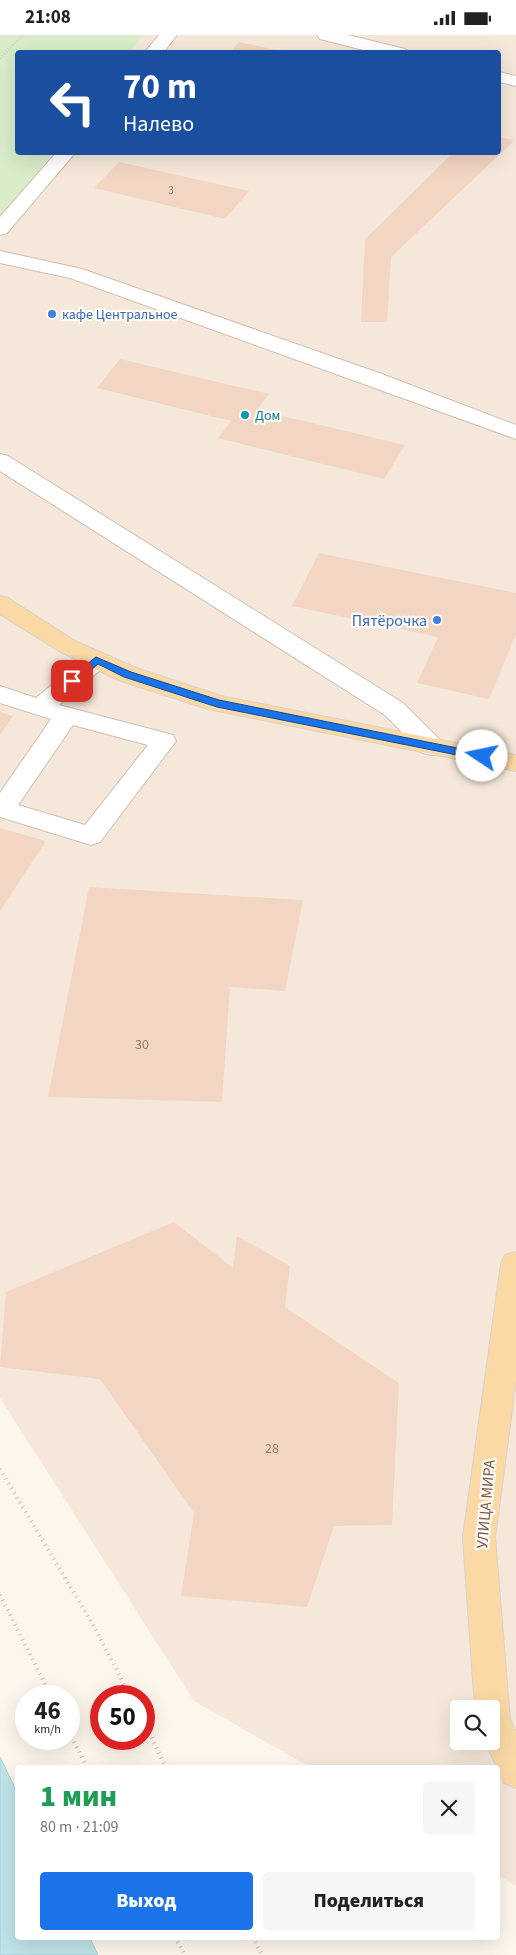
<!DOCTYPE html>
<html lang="ru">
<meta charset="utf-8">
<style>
:root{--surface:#fff;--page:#f6f6f6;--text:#222;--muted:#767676;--accent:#1a73e8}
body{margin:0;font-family:"Source Sans 3",sans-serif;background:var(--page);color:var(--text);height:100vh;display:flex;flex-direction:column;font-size:19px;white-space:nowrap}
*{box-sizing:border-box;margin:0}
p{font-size:16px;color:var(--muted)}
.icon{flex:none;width:28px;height:28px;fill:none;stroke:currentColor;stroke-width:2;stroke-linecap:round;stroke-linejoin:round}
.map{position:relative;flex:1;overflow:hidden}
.drawer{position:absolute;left:15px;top:1730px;width:485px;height:175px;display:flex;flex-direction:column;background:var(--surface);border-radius:5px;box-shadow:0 5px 20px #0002}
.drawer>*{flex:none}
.guide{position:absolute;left:15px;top:15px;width:486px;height:105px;border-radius:5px;box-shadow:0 5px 20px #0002;background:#1a4fa0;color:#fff;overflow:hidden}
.fabs{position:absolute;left:450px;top:1665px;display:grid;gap:10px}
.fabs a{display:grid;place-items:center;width:50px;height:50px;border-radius:5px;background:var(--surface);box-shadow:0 5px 20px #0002;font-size:25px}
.speed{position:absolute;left:15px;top:1650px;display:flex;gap:10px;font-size:25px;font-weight:700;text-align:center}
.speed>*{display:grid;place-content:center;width:65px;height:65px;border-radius:50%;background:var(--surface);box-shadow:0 5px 20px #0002;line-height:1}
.speed small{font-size:12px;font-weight:400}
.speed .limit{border:8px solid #d22;background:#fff;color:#111}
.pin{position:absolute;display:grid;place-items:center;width:42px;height:42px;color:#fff;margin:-21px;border-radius:10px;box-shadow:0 2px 8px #0006}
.me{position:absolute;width:55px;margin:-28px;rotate:281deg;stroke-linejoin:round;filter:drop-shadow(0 0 4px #0008)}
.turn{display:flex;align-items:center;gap:18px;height:105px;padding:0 25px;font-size:22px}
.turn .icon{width:65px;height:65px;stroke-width:2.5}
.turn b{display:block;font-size:35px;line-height:42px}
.round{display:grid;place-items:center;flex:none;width:52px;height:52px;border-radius:5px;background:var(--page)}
.summary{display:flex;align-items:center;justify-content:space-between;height:85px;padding:0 25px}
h1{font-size:30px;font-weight:800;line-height:38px;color:#1e9e55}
.button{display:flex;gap:10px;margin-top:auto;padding:10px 25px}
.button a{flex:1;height:58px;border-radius:5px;background:var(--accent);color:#fff;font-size:20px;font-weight:800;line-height:58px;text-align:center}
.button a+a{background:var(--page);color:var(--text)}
.status{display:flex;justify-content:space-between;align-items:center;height:35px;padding:0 25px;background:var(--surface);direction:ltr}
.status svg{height:14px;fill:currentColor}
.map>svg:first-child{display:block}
.residential{fill:#f5e8da;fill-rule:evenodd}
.green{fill:#d8ecc9}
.water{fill:#bfe3e8;stroke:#a5d3da}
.building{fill:#f3d5c3}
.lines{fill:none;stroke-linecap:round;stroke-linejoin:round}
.minor-casing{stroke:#d1beb0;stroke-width:2}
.major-casing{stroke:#dad1cd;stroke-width:2}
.path-far1{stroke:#d9b8a5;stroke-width:2.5;stroke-dasharray:0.5 2.5;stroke-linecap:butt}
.path{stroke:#d9b8a5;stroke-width:4;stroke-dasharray:1 4.5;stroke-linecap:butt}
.minor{fill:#fff;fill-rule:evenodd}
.major{fill:#fbd9a5;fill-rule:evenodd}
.route{fill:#1a73e8;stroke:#114b97}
.shop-dot{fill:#3f7fe0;stroke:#fffaf3;stroke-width:2}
.culture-dot{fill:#0f9aa8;stroke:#fffaf3;stroke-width:2}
.labels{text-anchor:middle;stroke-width:4.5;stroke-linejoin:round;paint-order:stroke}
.far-number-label{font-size:11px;fill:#987a6a}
.far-shop-label{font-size:14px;fill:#366cbe;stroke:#fffaf3;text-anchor:start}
.far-culture-label{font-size:14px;fill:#0d838f;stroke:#fffaf3;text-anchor:start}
.number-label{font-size:14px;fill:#987a6a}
.shop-label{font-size:16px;fill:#366cbe;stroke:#fffaf3;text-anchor:end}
.street-label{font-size:16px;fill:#7a5c4d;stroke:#fffaf3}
</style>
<div class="status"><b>21:08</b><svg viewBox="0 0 49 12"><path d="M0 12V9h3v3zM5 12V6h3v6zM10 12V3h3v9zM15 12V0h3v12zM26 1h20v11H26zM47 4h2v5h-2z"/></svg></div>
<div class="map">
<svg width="516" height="1920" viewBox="0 0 516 1920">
<rect width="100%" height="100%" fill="#fdf6ec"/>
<path class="residential" d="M143,0H516V1851L498,1840V1732H310L194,1666L0,1363V186L53,118H499V18L130,17ZM459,1674H491V1706H459Z"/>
<path class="green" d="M0,0H143L130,17L18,18V118H53L0,186Z"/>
<path class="water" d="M0,1722L17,1757L18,1902L90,1903L98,1920H0Z"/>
<path class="building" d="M239,7L285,17L284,18H229Z
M499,102L515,105L391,222L387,287H361L365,204L453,118H499Z
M119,127L249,156L225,184L94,153Z
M120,324L269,359L257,375L405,410L384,444L218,403L231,386L97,353Z
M319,518L516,558V599L489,664L417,648L438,602L292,571Z
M0,677L13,681L0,700Z
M0,793L46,806L0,876Z
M89,852L303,865L285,956L230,952L222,1067L48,1062Z
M174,1187L233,1233L237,1201L290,1231L285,1272L399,1348L392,1490L334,1491L307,1572L181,1561L194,1478L100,1344L0,1332L6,1257Z"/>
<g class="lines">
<defs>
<path id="minor" d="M159,0H177L163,18H144Z
M317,0H348L405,14L408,18H375L320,4Z
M499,37L516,41V51L499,47Z
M56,118H75L7,198L0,200V182Z
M0,216L82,234L379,338L516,390V404L70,243L0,228Z
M0,419L8,421L403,668L441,706L444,712L441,718L432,720L423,718L385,680L0,436Z
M97,617L106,620L109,625L106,630L59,670L173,700L176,706L100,807L91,810L0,782V758L51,684L0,668V651L36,663L88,620ZM73,690L148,710L85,790L18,770Z"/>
<path id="major" d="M0,561L8,563L75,606L136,633L221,661L516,720V736L208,674L118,645L59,616L0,579Z
M516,1217V1345L495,1502L510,1685L516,1697V1753L504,1748L485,1706H491V1674H475L463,1502L501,1229L505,1220Z"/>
</defs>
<use href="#minor" class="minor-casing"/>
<use href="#major" class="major-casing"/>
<path class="path-far1" d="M0,23L23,0"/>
<path class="path" d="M0,1434L95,1593L130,1661
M0,1560L51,1661
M144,1688L166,1732
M69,1697L87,1732
M175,1902L185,1920
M253,1902L262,1920"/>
<use href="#minor" class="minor"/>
<use href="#major" class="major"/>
</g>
<path class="route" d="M96,622L131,637L219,665L482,718L487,721L482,725L217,672L124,642L98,629L76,648H69V643Z"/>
<g class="shop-dot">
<circle cx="52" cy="279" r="5"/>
<circle cx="437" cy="585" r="5"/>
</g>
<circle class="culture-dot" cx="245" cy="380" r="5"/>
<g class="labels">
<g class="far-number-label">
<text x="171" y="159">3</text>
</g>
<g class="far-shop-label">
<text x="62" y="284">кафе Центральное</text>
</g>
<g class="far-culture-label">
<text x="255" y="385">Дом</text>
</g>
<g class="number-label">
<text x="142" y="1014">30</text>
<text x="272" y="1418">28</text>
</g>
<g class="shop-label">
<text x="427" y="591">Пятёрочка</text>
</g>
<g class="street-label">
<text transform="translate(485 1469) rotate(-85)" y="6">УЛИЦА МИРА</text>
</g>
</g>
</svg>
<div class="fabs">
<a><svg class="icon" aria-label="search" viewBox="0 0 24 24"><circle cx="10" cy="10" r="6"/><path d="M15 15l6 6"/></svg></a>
</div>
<div class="speed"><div>46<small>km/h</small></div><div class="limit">50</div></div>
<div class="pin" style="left:72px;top:646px;background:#d93025"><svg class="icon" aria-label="arrive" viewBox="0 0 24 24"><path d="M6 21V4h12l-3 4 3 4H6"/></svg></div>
<svg class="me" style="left:482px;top:721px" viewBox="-20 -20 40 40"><circle r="19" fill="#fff"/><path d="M0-13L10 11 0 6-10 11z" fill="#1a73e8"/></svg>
<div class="guide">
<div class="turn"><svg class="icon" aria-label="left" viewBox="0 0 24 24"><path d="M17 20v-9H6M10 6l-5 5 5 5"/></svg><div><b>70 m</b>Налево</div></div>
</div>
<section class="drawer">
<div class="summary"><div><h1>1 мин</h1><p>80 m · 21:09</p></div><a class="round"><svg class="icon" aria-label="close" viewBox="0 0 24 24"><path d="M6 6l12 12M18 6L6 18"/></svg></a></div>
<div class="button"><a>Выход</a><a>Поделиться</a></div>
</section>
</div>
